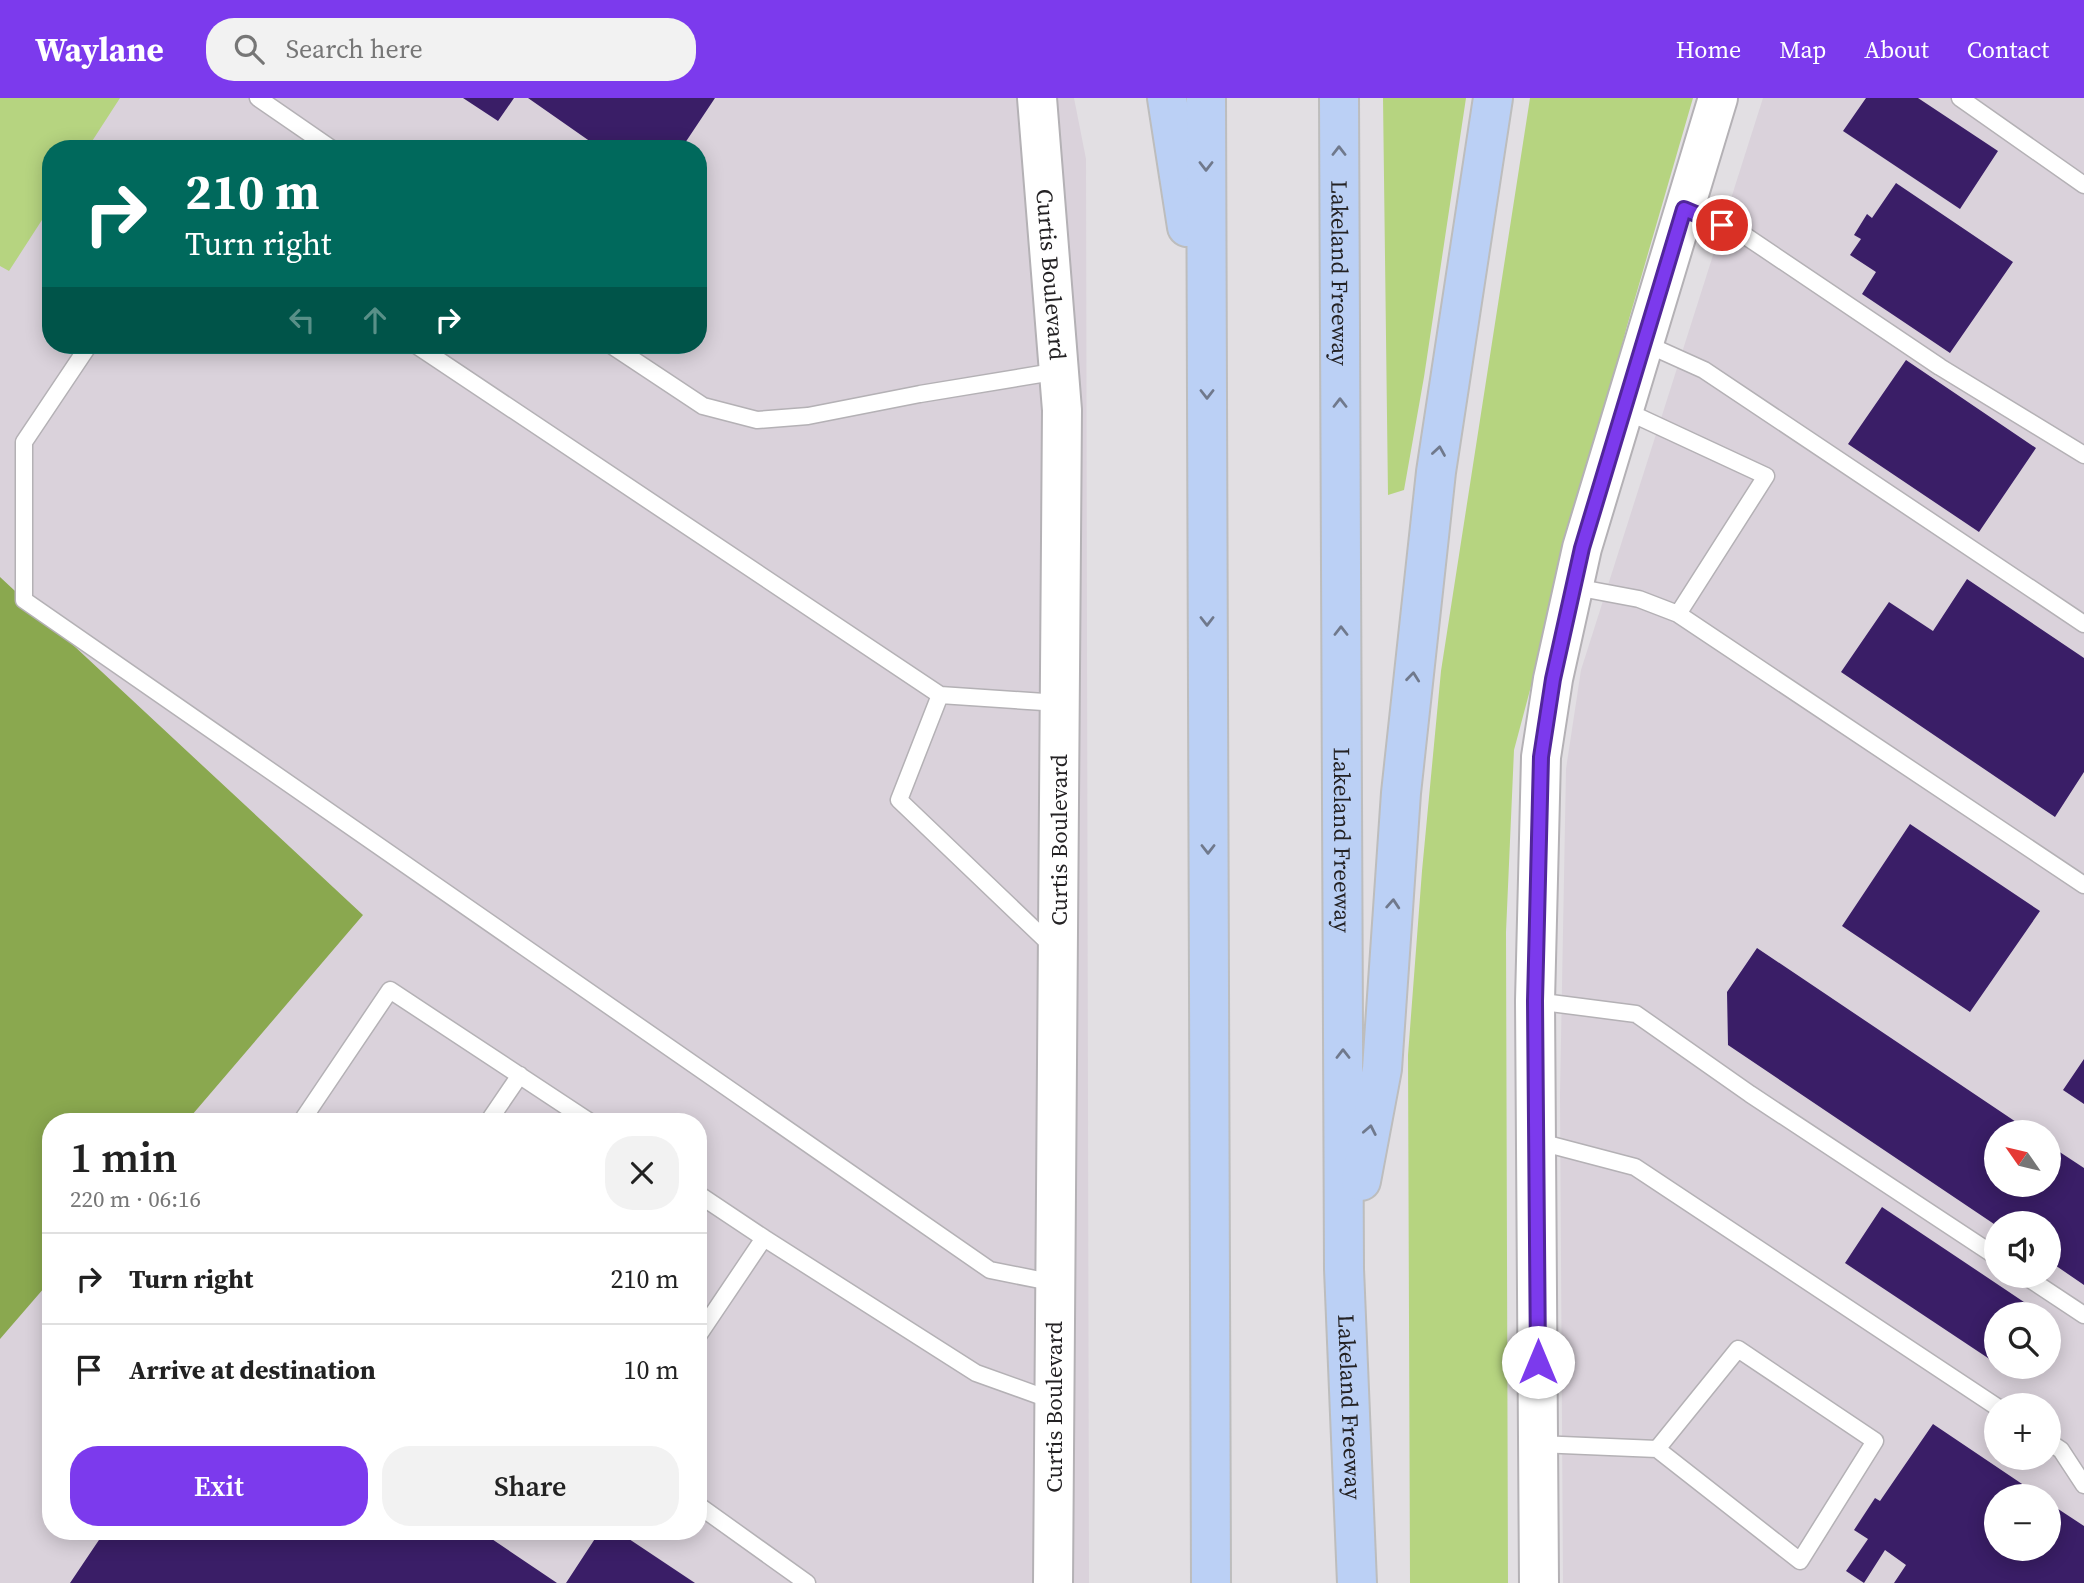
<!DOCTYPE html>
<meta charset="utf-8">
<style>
:root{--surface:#fff;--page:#f2f2f2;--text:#222;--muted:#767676;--line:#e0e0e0;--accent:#7c3aed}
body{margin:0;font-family:"Source Serif 4",serif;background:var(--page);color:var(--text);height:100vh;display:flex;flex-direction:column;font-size:26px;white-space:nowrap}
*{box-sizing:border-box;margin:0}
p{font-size:23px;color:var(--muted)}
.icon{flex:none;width:38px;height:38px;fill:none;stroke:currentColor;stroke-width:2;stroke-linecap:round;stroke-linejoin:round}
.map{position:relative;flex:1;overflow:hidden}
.panel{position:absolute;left:42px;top:1015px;width:665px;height:427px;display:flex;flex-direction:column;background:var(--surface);border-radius:28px;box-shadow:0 4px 18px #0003}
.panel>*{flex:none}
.top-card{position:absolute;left:42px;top:42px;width:665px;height:214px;border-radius:28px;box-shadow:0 4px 18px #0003;background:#00695c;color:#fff;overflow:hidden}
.needle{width:46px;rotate:304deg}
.fabs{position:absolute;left:1984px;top:1022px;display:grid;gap:14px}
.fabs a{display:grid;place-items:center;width:77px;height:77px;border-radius:50%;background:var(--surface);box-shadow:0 4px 18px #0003;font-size:35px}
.pin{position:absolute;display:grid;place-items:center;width:60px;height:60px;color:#fff;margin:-30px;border:4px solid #fff;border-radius:50%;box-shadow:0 2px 7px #0007}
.me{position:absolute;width:77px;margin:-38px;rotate:0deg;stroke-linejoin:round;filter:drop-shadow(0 0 5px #0008)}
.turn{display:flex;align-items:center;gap:24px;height:147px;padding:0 28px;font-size:32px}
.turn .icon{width:91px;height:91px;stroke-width:2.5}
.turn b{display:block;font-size:49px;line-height:60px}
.lanes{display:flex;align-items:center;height:66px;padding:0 28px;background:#0003;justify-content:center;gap:35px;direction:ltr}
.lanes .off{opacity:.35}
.round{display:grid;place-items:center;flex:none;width:74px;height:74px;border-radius:28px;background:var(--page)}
.overview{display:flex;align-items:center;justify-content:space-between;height:119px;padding:0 28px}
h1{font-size:42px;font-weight:600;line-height:52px}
.cta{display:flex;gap:14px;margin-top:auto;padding:14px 28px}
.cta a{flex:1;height:80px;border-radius:28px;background:var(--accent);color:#fff;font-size:28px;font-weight:600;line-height:80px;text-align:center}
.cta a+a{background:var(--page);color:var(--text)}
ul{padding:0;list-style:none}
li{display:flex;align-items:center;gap:21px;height:91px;padding:0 28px;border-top:2px solid var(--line)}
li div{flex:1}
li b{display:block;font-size:26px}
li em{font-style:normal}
header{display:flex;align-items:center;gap:42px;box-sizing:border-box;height:98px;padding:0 35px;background:var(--accent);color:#fff}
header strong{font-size:33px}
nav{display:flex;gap:38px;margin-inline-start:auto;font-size:24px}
.search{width:490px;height:63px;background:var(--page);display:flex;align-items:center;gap:18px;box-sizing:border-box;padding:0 24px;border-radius:28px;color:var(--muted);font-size:26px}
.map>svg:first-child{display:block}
.built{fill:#dad2db;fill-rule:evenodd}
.green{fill:#b6d480}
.forest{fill:#8aa84f}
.building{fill:#3a1e67}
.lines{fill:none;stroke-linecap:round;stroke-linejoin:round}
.service-casing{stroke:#b4b1b5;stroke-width:19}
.tertiary-casing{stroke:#b4b1b5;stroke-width:42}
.motorway-casing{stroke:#bdbdbd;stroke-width:42}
.service{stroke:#fff;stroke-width:16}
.tertiary{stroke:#fff;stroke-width:38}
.motorway{stroke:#bbd0f5;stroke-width:38}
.oneway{stroke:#70798c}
.route-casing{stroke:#51269a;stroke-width:18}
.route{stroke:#7c3aed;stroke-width:12}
.labels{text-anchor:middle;stroke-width:7;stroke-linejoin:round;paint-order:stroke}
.street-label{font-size:23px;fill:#242224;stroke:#fff}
</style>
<header>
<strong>Waylane</strong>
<div class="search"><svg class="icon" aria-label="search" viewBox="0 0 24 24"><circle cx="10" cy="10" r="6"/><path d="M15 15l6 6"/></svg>Search here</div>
<nav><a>Home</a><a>Map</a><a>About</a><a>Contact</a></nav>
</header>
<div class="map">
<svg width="2084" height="1485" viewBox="0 0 2084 1485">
<rect width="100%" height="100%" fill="#e2dfe3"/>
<path class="built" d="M0,0H1074L1086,61L1089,1485H0ZM51,51H698V247H51ZM51,1024H698V1433H51Z
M1763,0H2084V1485H1563L1560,997L1566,671L1581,572ZM1997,1034H2049V1087H1997ZM1997,1125H2049V1178H1997ZM1997,1216H2049V1269H1997ZM1997,1307H2049V1360H1997ZM1997,1398H2049V1451H1997Z"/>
<path class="green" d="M0,0H120L87,51H51V108L9,173L0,168Z
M1383,0H1466L1424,279L1404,392L1388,397Z
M1530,0H1693L1627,228L1514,652L1506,834L1508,1485H1410L1408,957L1422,773L1441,573Z"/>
<path class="forest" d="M0,479L363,817L186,1024H51V1182L0,1241Z"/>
<path class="building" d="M463,0H514L498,23Z
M528,0H715L681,51H601Z
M1866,0H1918L1998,53L1960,111L1843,33Z
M1896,85L2013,164L1950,255L1862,196L1876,174L1850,157L1861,141L1854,137L1867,116L1872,120Z
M1906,262L2036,350L1979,434L1848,346Z
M1967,481L2084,560V674L2055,719L1841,574L1889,504L1933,533Z
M1910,726L2040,813L1970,914L1842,828Z
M1757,850L2031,1034H1997V1087H2049V1047L2084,1070V1187L2049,1163V1125H1997V1128L1728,947L1727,894Z
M2084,961V1006L2063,992Z
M1882,1109L2042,1216H1997V1266L1845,1165Z
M2001,1269H2022L2015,1278Z
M1933,1326L2040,1398H1997V1451H2049V1405L2084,1428V1485H1894L1906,1467L1885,1452L1864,1485L1846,1473L1868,1441L1854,1432L1875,1400L1880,1403Z
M105,1433H480L557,1485H70Z
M600,1433H617L695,1485H566Z"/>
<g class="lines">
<defs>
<path id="service" d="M258,0L332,51
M1960,0L2084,87
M1684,111L1741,135L1940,269L2084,357
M1644,245L1704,272L2084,526
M89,247L24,344V502L990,1172L1055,1185
M416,247L940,597L1059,605
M611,247L703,308L757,322L808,318L920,296L1059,273
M1624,312L1766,378L1678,516
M1575,489L1639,501L1678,516L2084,787
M940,597L899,702L1054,850
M1535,903L1636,916L1750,996L1997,1159
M301,1024L390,892L590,1024
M488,1024L520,977
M1536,1043L1635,1069L1997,1309
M698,1096L764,1140
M2025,1178L2084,1217
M698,1238L764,1140L976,1275L1054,1303
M2049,1344L2061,1352L2084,1387
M1538,1346L1657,1351L1738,1251L1875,1343L1800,1463L1657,1351
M698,1407L807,1485"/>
<g id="tertiary">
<path id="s1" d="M1037,0L1062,312L1053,1485"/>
<path d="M1539,1485L1535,903L1541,659L1553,581L1582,450L1718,0"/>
</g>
<g id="motorway">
<path d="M1167,0L1187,129"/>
<path d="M1206,0L1211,1485"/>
<path id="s2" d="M1339,0L1344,1171L1357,1485"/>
<path d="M1361,1083L1382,971L1401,695L1436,374L1493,0"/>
</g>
</defs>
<use href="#service" class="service-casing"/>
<use href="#tertiary" class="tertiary-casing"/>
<use href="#motorway" class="motorway-casing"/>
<use href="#service" class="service"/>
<use href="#tertiary" class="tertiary"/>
<use href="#motorway" class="motorway"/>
</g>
<defs><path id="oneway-chevron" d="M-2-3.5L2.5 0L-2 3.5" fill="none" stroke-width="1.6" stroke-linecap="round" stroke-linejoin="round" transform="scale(1.75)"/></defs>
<g class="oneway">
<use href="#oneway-chevron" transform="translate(1339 53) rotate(-90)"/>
<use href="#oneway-chevron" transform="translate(1206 68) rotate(90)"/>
<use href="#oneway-chevron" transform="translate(1207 296) rotate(90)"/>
<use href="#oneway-chevron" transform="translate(1340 305) rotate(-90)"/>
<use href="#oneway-chevron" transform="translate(1439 353) rotate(-81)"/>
<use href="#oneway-chevron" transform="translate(1207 523) rotate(90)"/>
<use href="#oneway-chevron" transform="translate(1341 533) rotate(-90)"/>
<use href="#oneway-chevron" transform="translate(1413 579) rotate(-84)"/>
<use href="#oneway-chevron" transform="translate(1208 751) rotate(90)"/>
<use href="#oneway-chevron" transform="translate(1393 806) rotate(-86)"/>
<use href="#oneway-chevron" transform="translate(1343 956) rotate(-90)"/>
<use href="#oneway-chevron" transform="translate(1370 1032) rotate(-79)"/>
</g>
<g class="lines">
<defs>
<path id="route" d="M1538,1264L1535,903L1541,659L1553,581L1582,450L1684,111L1722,127"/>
</defs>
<use href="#route" class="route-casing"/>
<use href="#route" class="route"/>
</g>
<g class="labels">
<g class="street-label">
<text dy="8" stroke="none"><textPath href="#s1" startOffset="177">Curtis Boulevard</textPath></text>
<text dy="8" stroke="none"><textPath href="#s2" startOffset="175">Lakeland Freeway</textPath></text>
<text transform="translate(1059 742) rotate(-90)" y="8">Curtis Boulevard</text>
<text dy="8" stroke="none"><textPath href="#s2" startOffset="742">Lakeland Freeway</textPath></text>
<text transform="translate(1054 1309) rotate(-90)" y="8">Curtis Boulevard</text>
<text dy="8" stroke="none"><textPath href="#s2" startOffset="1309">Lakeland Freeway</textPath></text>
</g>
</g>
</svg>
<div class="fabs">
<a><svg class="needle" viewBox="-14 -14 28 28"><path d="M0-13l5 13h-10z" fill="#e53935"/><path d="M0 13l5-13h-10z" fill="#767676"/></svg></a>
<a><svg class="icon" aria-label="sound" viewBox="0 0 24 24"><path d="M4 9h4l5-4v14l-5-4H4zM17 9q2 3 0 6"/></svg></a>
<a><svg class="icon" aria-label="search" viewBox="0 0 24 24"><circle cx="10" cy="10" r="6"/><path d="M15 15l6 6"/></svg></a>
<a>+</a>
<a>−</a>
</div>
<div class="pin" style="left:1722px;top:127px;background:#d93025"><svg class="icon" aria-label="arrive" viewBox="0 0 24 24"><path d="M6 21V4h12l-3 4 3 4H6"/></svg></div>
<svg class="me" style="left:1538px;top:1264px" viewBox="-20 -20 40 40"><circle r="19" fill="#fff"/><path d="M0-13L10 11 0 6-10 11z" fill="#7c3aed"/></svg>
<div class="top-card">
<div class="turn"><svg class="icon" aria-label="right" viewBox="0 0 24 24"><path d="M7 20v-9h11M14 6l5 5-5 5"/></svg><div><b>210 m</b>Turn right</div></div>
<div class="lanes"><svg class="icon off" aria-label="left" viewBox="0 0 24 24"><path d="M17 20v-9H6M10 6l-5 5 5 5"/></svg><svg class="icon off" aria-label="ahead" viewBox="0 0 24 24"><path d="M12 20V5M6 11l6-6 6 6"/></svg><svg class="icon" aria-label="right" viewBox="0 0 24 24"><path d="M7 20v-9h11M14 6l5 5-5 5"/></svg></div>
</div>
<section class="panel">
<div class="overview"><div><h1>1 min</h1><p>220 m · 06:16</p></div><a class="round"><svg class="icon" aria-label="close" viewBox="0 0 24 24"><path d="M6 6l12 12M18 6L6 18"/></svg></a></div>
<ul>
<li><svg class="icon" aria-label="right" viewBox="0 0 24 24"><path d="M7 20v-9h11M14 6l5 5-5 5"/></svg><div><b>Turn right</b></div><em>210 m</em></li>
<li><svg class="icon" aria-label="arrive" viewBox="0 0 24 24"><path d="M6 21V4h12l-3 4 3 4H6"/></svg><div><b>Arrive at destination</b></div><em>10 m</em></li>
</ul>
<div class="cta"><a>Exit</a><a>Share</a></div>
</section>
</div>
